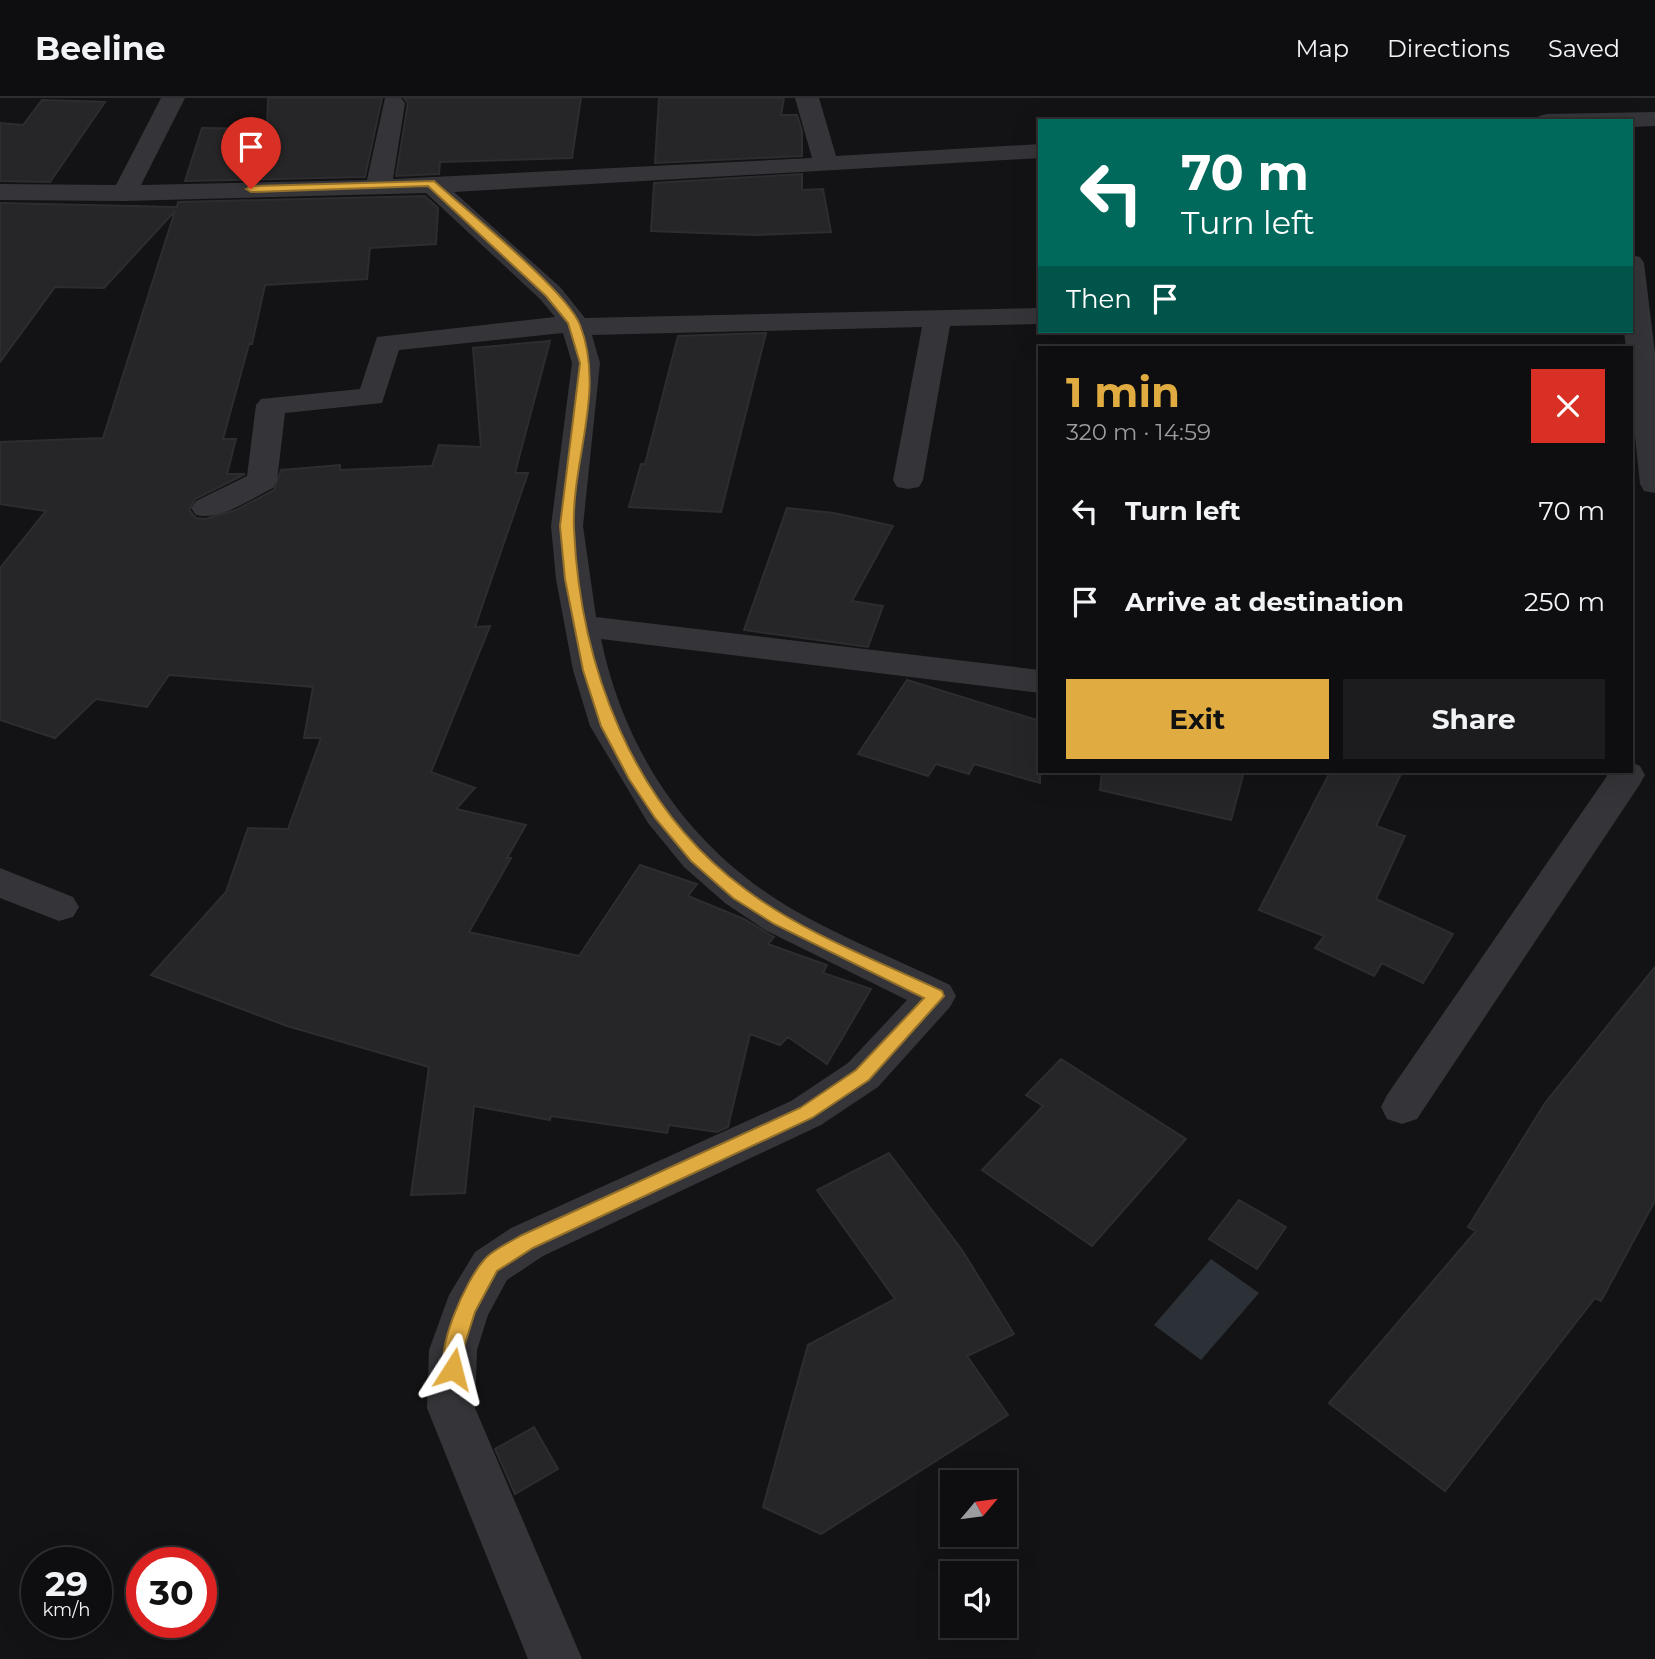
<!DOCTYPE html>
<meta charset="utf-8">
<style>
:root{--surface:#0e0e10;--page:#1c1c1e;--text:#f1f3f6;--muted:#9b9c9f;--line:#2e2e30;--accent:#e0ab40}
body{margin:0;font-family:Montserrat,sans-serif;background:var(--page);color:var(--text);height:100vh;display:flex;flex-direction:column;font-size:26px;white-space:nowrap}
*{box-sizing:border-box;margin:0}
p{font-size:23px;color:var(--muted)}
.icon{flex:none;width:38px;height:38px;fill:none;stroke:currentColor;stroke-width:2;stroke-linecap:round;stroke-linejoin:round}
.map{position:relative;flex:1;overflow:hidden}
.drawer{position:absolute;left:1038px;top:248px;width:595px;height:427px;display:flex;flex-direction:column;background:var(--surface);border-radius:0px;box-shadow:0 7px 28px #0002,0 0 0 2px var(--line)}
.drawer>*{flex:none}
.hud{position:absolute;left:1038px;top:21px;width:595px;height:214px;border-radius:0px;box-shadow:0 7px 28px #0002,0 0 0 2px var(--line);background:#00695c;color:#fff;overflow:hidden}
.needle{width:46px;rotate:61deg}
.tools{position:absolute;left:940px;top:1372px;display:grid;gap:14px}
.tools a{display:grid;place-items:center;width:77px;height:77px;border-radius:0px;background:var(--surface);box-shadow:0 7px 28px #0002,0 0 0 2px var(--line);font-size:35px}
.speed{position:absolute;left:21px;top:1449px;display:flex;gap:14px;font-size:35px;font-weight:700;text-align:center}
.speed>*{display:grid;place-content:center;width:91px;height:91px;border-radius:50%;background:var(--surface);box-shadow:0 7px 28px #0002,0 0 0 2px var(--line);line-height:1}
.speed small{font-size:18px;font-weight:400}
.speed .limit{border:10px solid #d22;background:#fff;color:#111}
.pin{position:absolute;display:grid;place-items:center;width:60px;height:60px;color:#fff;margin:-72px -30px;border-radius:50% 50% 50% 0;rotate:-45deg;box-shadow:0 0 7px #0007}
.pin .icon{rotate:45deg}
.me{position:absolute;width:77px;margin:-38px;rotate:9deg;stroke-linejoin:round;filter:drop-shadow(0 0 5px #0008)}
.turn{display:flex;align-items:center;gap:24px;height:147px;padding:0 28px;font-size:32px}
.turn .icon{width:91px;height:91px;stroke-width:2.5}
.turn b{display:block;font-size:49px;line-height:60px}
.then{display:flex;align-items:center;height:66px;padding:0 28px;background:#0003;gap:14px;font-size:26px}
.round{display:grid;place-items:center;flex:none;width:74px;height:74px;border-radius:0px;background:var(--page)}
.headline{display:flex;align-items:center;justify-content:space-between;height:119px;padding:0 28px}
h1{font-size:42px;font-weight:700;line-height:52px;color:var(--accent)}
.button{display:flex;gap:14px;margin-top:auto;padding:14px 28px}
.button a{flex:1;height:80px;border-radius:0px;background:var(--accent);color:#111;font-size:28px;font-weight:700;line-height:80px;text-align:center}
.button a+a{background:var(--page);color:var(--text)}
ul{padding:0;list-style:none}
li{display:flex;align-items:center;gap:21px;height:91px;padding:0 28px}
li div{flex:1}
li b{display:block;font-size:26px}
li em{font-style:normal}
header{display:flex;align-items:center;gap:42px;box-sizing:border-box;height:98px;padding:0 35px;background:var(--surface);border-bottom:2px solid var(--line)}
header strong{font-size:33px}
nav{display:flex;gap:38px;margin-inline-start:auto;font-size:24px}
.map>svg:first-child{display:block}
.water{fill:#2b3137}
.building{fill:#262628;stroke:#2d2d30;stroke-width:2}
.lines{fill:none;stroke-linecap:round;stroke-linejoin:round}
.minor{fill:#353539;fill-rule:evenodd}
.route{fill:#e0ab40;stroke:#926f2a;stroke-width:2}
</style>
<header>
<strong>Beeline</strong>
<nav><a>Map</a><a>Directions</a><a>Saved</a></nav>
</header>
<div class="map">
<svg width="1655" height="1561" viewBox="0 0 1655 1561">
<rect width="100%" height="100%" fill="#131315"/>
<path class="water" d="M1211,1161L1259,1195L1201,1262L1154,1227Z"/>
<path class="building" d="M268,0H382L365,79L185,83L202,30L267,31Z
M404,0H581L572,60L440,64L439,76L396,78L408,5Z
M659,0H784L781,17H797L802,33V58L655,65Z
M42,2L105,4L50,84L0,83V25L23,27Z
M802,76V92L823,91L831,134L756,137L651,133L654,85Z
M425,98L438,110L436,146L370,150L367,181L265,187L252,246H249L223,341H236L227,376H245L195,401L189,412L196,420L205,421L236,412L274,392L281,372L340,367V372L432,368L439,347L481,349L473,250L550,243L515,375H528L475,529L490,528L431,674L475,690L456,711L526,727L507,760H511L469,834L579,858L640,767L697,786L688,798L744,821L774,839L768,846L827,867L823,875L871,891L827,966L788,939L780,947L750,936L728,1029L717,1034L669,1027L667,1035L551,1018L550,1022L474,1008L465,1095L411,1097L429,969L287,928L151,877L226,794L248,730L288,731L321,640H304L313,589L169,577L147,609L96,601L55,640L0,622V470L46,413L0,406V344L103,340L175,113L104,190L55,189L0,264V105L177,109L178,104Z
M766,235L721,414L629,409L641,366H645L678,238Z
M787,410L834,415L893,428L852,503L883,508L868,549L744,532Z
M907,582L1040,623V685L974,666L969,676L936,666L928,678L858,656Z
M1102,674H1244L1231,722L1100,692Z
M1330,674H1402L1376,728L1405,738L1376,801L1453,836L1423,885L1382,865L1374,878L1315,850L1324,838L1259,812Z
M1655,869V1103L1601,1203L1595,1200L1445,1393L1329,1305L1476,1133L1468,1129L1545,1005Z
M1061,961L1186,1041L1092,1148L982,1072L1043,1008L1026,997Z
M889,1055L962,1152L1014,1236L967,1258L1008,1317L821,1436L763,1409L808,1247L895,1201L817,1092Z
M1239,1102L1286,1129L1257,1171L1209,1141Z
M534,1329L558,1371L515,1396L495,1351Z"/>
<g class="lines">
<path class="minor" d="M161,0H185L141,87L367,82L385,0H401L405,5L393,81L812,60L795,0H819L836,58L1040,46V60L454,94L560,189L585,220L1040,210V226L950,228L923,382L919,389L908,391L897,389L893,382L922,229L592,237L600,265L583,428L596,519L1040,572V595L601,541C625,656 690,751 792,811C842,840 898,862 950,887L956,898L950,909L878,989L821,1027L543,1158L507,1182L488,1217L477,1252L475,1310L582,1561H528L427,1310L429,1252L449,1197L475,1154L511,1130L791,1003L848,965L907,902L765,832L725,805L684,769L648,725L590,628L573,572L556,481L551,428L572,265L563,235L399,252L382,305L285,315L277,383L273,390C250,401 221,423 196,417L191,410L196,403L247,378L256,307L261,301L360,291L377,239L555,219L540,201L426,95L124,103L0,102V86L116,87Z
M1655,14V28L1631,29V23H1535L1539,18L1547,16Z
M1631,157L1640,159L1644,165L1655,255V395L1644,393L1640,386L1631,300V250H1626L1624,233H1631Z
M1631,664L1640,668L1645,677L1640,686L1417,1021L1402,1026L1387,1021L1381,1009L1387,997L1607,678L1605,674H1631Z
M0,770L73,799L79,809L73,819L59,823L0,800Z"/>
</g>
<path class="route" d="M434,83C466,112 567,193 580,227C606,293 571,363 574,431C580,567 632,708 745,791C803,835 876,862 942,893L944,898L869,982L812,1020L533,1150L497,1173L475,1214L463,1252L460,1277L453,1280L446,1277C434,1252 466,1182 484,1162C492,1152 509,1145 520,1138L800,1010L856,972L924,900L774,826L733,800L691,763L655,720L629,681L601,628L583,572L565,481L560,428L580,265L568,225L546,198L428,88L251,94L246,91L251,88Z"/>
</svg>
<div class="tools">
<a><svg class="needle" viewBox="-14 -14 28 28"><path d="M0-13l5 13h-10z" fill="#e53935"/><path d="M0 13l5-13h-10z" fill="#9b9c9f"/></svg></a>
<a><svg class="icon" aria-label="sound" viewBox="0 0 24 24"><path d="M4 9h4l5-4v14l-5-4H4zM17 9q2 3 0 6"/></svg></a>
</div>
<div class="speed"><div>29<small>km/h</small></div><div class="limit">30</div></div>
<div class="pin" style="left:251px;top:91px;background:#d93025"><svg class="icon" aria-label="arrive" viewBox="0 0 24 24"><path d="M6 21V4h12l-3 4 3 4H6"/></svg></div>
<svg class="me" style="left:453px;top:1271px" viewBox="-20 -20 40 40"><path d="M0-17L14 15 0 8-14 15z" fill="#e0ab40" stroke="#fff" stroke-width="4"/></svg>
<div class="hud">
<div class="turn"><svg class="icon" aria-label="left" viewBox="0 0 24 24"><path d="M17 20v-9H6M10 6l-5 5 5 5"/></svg><div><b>70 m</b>Turn left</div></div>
<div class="then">Then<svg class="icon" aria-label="arrive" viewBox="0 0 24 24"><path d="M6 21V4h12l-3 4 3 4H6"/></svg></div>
</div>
<section class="drawer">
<div class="headline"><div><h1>1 min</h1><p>320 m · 14:59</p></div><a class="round" style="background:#d93025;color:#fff"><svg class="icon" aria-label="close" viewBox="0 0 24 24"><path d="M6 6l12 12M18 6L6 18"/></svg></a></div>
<ul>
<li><svg class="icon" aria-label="left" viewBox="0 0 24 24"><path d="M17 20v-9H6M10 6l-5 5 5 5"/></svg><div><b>Turn left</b></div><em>70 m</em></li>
<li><svg class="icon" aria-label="arrive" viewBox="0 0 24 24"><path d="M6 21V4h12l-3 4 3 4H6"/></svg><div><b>Arrive at destination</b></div><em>250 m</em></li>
</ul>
<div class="button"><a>Exit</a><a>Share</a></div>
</section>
</div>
